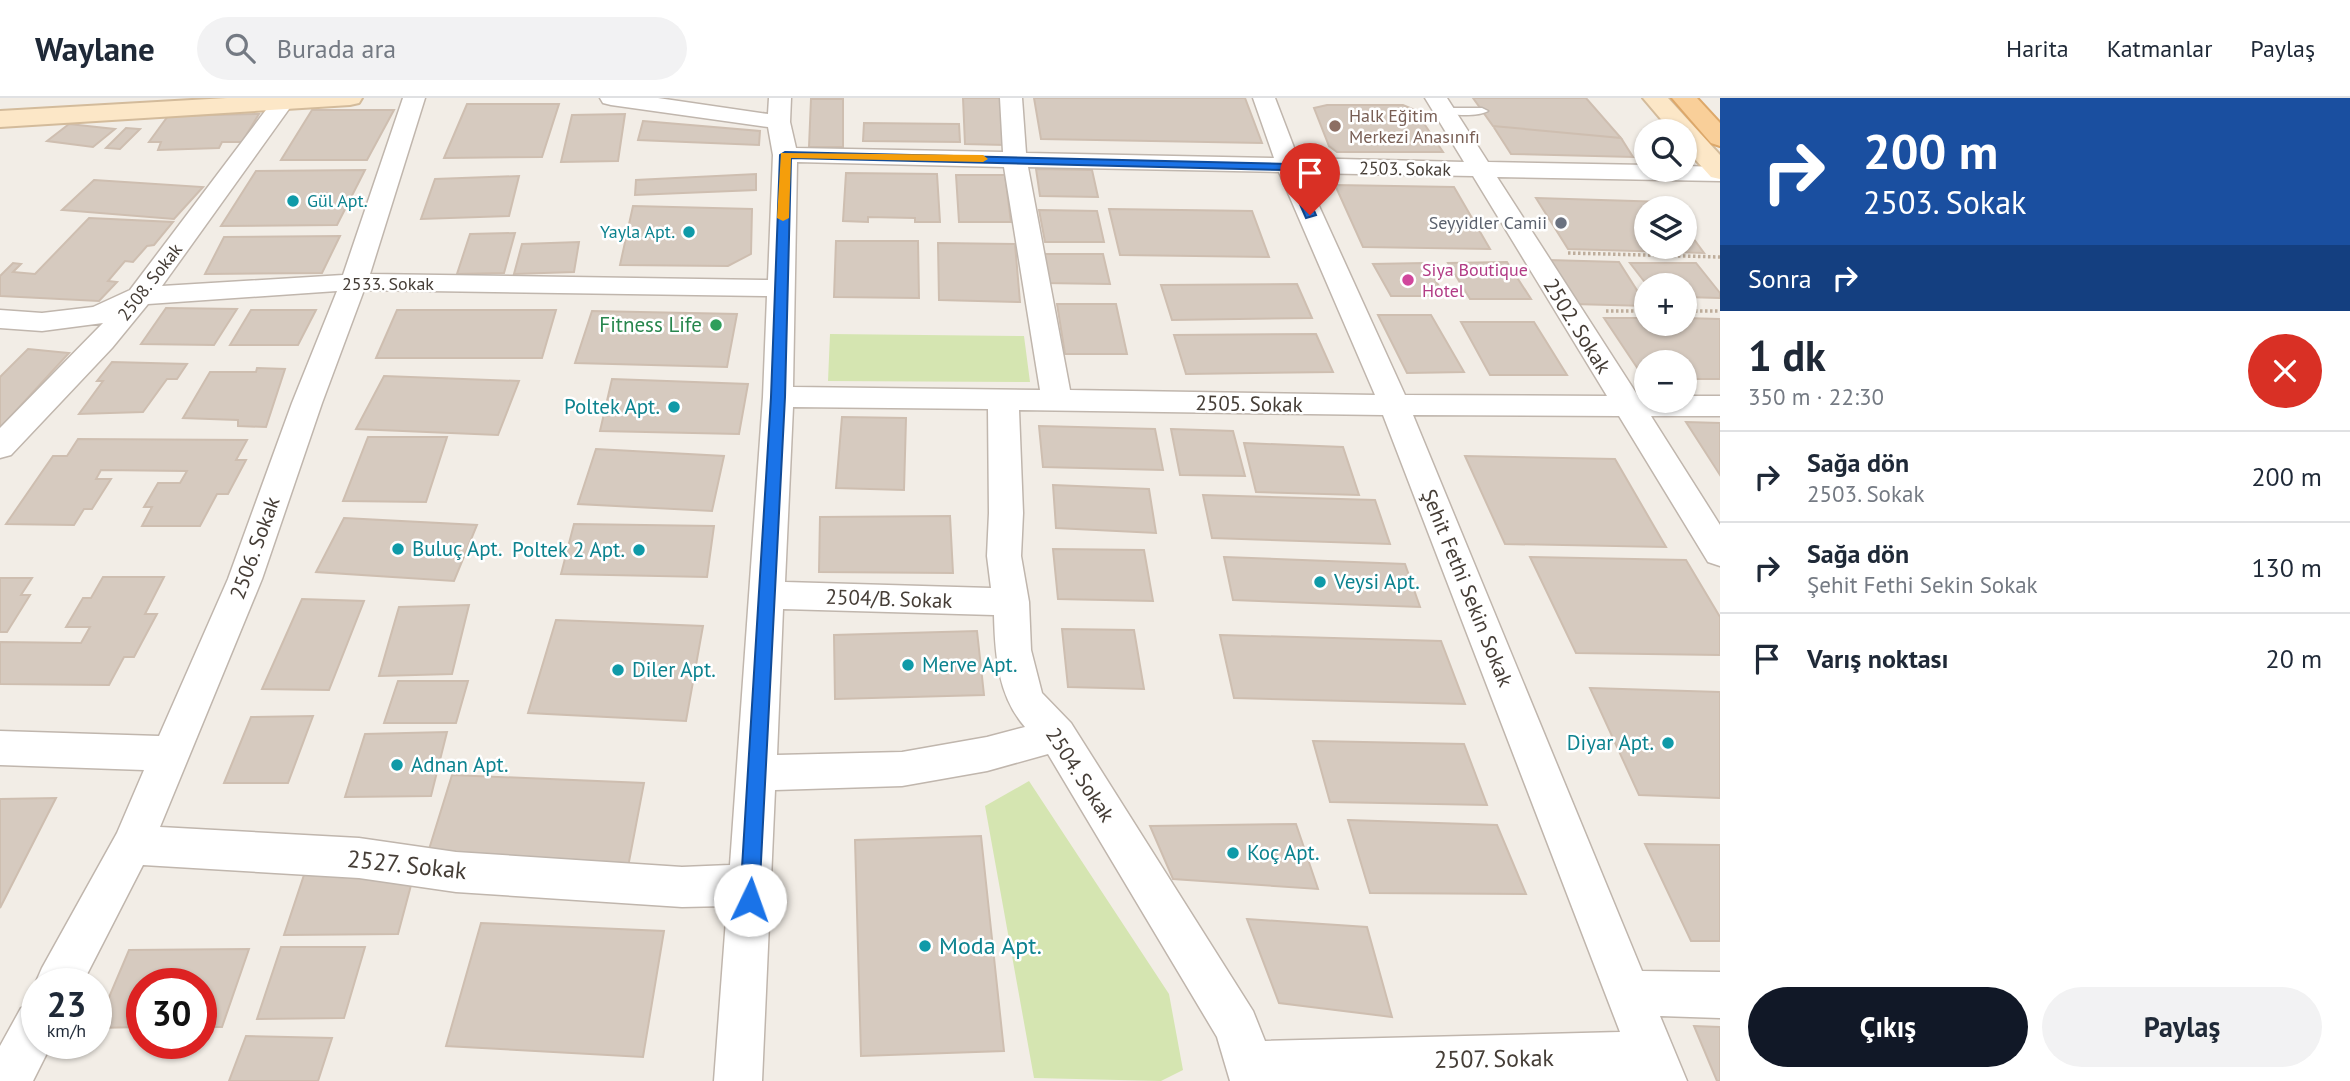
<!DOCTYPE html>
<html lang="tr">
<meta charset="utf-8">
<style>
:root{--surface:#fff;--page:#f2f2f3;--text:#1f2937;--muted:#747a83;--line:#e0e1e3;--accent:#111827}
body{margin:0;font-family:"PT Sans",sans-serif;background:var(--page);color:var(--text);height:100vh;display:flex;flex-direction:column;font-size:26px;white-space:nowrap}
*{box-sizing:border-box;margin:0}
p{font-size:23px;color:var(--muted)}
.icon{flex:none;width:38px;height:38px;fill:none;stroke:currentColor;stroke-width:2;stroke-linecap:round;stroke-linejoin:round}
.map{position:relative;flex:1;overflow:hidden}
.sheet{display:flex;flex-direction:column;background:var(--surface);width:630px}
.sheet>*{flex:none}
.top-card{background:#1a4fa0;color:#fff;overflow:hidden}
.controls{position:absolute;left:1634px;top:21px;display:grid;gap:14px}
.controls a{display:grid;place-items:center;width:63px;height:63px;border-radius:50%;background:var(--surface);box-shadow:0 2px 5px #0004;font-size:35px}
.speed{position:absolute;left:21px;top:870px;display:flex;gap:14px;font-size:35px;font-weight:700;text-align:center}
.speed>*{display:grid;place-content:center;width:91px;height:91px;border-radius:50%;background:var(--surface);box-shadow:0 2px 5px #0004;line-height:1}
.speed small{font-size:18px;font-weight:400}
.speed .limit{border:10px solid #d22;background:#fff;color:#111}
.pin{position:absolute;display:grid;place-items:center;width:60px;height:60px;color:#fff;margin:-72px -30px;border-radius:50% 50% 50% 0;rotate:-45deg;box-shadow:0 0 7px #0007}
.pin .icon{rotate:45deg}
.me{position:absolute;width:77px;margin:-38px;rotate:3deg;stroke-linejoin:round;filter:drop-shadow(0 0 5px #0008)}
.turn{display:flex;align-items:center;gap:24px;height:147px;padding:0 28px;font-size:32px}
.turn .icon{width:91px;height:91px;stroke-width:2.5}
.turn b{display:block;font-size:49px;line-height:60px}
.then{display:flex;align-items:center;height:66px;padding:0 28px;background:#0003;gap:14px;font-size:26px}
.round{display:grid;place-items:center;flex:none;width:74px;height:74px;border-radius:37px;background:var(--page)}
.headline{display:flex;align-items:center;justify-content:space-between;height:119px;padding:0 28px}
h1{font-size:42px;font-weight:700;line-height:52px}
.action{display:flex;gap:14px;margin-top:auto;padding:14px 28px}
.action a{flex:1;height:80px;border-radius:42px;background:var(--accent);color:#fff;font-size:28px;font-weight:700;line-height:80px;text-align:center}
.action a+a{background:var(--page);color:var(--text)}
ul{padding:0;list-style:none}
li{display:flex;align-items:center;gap:21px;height:91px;padding:0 28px;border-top:2px solid var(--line)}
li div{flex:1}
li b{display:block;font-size:26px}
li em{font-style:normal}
header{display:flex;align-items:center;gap:42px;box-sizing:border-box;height:98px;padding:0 35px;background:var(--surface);border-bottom:2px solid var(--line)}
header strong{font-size:33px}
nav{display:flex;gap:38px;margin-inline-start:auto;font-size:24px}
.search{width:490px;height:63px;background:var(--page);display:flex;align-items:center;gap:18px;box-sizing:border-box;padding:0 24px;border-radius:38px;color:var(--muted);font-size:26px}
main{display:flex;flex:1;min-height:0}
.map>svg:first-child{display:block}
.green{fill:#d5e5b1}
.building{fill:#d6cabf;stroke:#cebeb0;stroke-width:2}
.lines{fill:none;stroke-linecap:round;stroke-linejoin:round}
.lane-casing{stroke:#c0b6ad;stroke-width:3}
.street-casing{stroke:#c0b6ad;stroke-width:3}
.secondary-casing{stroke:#d3bb9b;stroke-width:4}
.primary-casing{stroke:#dda86a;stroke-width:4}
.path{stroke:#bead9b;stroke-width:3.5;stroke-dasharray:2.5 2.5;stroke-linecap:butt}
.lane{fill:#fff;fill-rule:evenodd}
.street{fill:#fff;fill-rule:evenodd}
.secondary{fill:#fce7c7;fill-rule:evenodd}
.primary{fill:#f9cf99;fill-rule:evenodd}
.route{fill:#1a73e8;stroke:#114b97;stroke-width:2}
.slow{fill:#f59e0b}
.education-dot{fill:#8d6e63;stroke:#fff;stroke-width:2.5}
.culture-dot{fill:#0f9aa8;stroke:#fff;stroke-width:2.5}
.worship-dot{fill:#6b7280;stroke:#fff;stroke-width:2.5}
.hotel-dot{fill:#d1479c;stroke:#fff;stroke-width:2.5}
.leisure-dot{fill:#2e9e5b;stroke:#fff;stroke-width:2.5}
.labels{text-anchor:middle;stroke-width:5;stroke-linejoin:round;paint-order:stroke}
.far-education-label{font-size:18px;fill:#785e54;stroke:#fff;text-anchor:start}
.far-street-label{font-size:18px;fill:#453d36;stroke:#fff}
.far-culture-label{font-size:18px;fill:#0d838f;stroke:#fff;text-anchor:start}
.far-worship-label{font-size:18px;fill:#5b616d;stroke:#fff;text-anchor:end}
.far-hotel-label{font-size:18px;fill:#b23c85;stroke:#fff;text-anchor:start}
.leisure-label{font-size:21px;fill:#27864d;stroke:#fff;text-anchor:end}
.street-label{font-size:21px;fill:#453d36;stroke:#fff}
.culture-label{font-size:21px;fill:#0d838f;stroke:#fff;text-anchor:start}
.near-street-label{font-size:24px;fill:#453d36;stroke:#fff}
.near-culture-label{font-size:24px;fill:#0d838f;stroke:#fff;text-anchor:start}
</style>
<header>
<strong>Waylane</strong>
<div class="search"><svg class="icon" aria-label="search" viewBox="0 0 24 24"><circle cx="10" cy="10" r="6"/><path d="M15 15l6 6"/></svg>Burada ara</div>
<nav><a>Harita</a><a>Katmanlar</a><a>Paylaş</a></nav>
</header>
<main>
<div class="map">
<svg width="1720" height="983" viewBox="0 0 1720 983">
<rect width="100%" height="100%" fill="#f2ede6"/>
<path class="green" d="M830,236L1024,238L1030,284L828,283Z
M1029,683L1169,896L1183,972L1161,983L1034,980L985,708Z"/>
<path class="building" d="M963,0H1001L1005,47L965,46Z
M1034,0H1245L1262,45L1041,41Z
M1473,0H1586L1621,40L1493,28Z
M811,1H843V49H809Z
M467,6H559L542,59L444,60Z
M1327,7H1403L1415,12L1443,54H1337L1329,48L1314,10Z
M312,12H394L367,62H281Z
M259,16L242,44H222L219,50L158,52L161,44H149L168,18Z
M625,16L618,63L561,64L572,17Z
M643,23L760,33L759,47L638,42Z
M864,25L959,26L960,44L863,43Z
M69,26L115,31L93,49L47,43Z
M1493,28L1621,40L1633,59L1511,56Z
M126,30L140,31L120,51L106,50Z
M1036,71L1092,72L1098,99L1040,98Z
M365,72L337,127L221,128L256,73Z
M846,75L937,76L940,124H915V120L868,119V124L843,123Z
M756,76V92L635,97L636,82Z
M956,77H1005L1011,124H959Z
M519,78L509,118L421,121L435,81Z
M94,82L203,89L174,121L62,112Z
M1335,87L1454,89L1490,151L1363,149Z
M1536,100L1666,104L1671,110H1647V149H1685V129L1704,155L1568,151Z
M633,108L752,111L751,156L728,168L620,167Z
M1109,111L1252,113L1269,159L1120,157Z
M1039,112L1097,113L1104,144H1045Z
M89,120L173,124L154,147L147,148L133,164L125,163L108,183L117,184L99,203L0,198V178L13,165L21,166L13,174L35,176Z
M515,135L504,175L457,176L470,136Z
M340,138L322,175L205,176L224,139Z
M836,143H918L919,200L834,199Z
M579,144L574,174L514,176L522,146Z
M938,145L1015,146L1020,204L939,202Z
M1038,156H1103L1110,186L1044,185Z
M1548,162L1619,164L1647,208L1573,206Z
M1507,164L1531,201H1470L1448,165Z
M1425,165L1445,198H1391L1373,166Z
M1630,165H1696L1720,195V200L1685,199V187H1647Z
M1297,186L1312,220L1172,222L1161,187Z
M1057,206H1116L1127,256H1065Z
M166,210L237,211L214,247L141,246Z
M251,212H316L298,247H230Z
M397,212H556L542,260H376Z
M592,213L737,216L727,269L575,265Z
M1378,217H1431L1464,274L1407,275Z
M1604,220H1647V226H1685V220L1720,221V281H1685V264H1647V280H1644Z
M1461,224H1534L1567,277H1490Z
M1316,236L1333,274L1186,276L1174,237Z
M28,251L69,255L0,330V279Z
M112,264L187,266L177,281H167L143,314L79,316L103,283H97Z
M257,270L285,271L266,329L238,328V322L183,320L210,274H256Z
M384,278L519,283L498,337L356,331Z
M612,281L748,286L739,336L600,333Z
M842,319L906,320L904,392L836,390Z
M1686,324L1720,325V377Z
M1039,328L1155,331L1163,372L1043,369Z
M1171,331L1233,333L1245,378L1180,377Z
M368,339H447L426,404L343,403Z
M78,341L247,342L236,362H246L228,396H217L200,428H142L152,409H144L158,385H180L187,373L101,372L96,381H111L92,411H84L74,427L6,426L53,358H67Z
M1244,345L1343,349L1359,397L1256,394Z
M596,351L724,358L712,413L578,406Z
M1465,358L1615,361L1666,449L1505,446Z
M1053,387L1149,391L1156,435L1056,430Z
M1203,397L1375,402L1390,446L1212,440Z
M950,418L953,475L819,474L820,419Z
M344,420L477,427L454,483L316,474Z
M574,426L714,428L707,479L561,476Z
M1053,451L1144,452L1153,503L1058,501Z
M1224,459L1405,466L1420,509L1233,502Z
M1530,459L1686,462L1720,519V557L1576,555Z
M103,479H164L145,516H157L134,559H124L109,587L0,586V544L81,545L90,529H66L83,500H91Z
M0,480H32L21,497H30L7,534H0Z
M302,501L364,503L329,592L262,591Z
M469,507L452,576L379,578L399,509Z
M556,522L703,528L686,623L528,615Z
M1062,531L1134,532L1144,591L1068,589Z
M977,533L984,597L835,601L834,537Z
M1220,537L1441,543L1465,606L1234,600Z
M398,583H468L456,625H384Z
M1590,590L1720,594V700L1639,697Z
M313,618L288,685H224L251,619Z
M447,634L431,698L345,699L365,636Z
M1313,643L1464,646L1487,707L1330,704Z
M452,677L644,685L628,769L426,761Z
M56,700L0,810V701Z
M1348,722L1497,727L1526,796L1370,795Z
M1296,726L1318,791L1173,781L1150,728Z
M981,738L1004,953L861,958L855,742Z
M1645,746L1720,747V843H1691Z
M414,776L398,836L284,837L304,777Z
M1247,821L1367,829L1392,919L1279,905Z
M481,825L664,833L643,959L446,948Z
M281,849H365L344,920L257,921Z
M249,851L222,929H201V886H142V929L96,930L129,852Z
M1694,928L1720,929V983H1717Z
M246,938L332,940L318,983H229Z"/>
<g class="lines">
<defs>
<path id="lane" d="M1440,10H1482L1488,13C1478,19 1448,18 1438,12Z"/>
<path id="street" d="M275,0H291L294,4L162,188L343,177L403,0H425L370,176L768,182L773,57L768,29L611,7L603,5L600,0H658L768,16L769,0H791L790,24L796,50L1003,54L1000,0H1022L1026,55L1274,60L1253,0H1275L1298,60L1464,64L1425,0H1447L1488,64L1647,67V72H1685V68L1720,69V83L1497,79L1638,298H1647V303H1685V298H1720V318H1651L1720,427V468L1708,464L1619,318L1413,317L1642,873L1720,874V920L1660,918L1687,983H1230L1217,939L1048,656L987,673L902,688L775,692L762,983H714L727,808L682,809L456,794L359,780L143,767L82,886H37V889L35,886L42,870L117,735L144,672L0,667V633L159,638L228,481L292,305L337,193L148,206L112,250L11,357L0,360V330L103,225L42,233L0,230V212L42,215L93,209L130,192ZM797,64L1004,69L1040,292L793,289ZM1028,69L1279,74L1375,297L1070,292ZM1304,75L1473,78L1607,298L1405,297ZM364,192L767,198L763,299L730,767L682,769L456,754L359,740L160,729L262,481L322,305ZM793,309L988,311L989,415L987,458L991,490L785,484ZM1019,312L1383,317L1620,934L1265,943L1253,913L1071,625L1042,595L1031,552L1029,504L1021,458L1023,415ZM783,511L994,517C995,557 998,598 1025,629L987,639L902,654L777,657Z
M37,903V945H52L33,983H0V948L21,910Z"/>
<path id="secondary" d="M227,0H362L359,5L350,7L0,29V13Z
M1643,0H1668L1720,57V81L1711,79L1685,50V33H1671Z"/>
<path id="primary" d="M1672,0H1697L1720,25V48L1711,45Z"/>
</defs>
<use href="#lane" class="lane-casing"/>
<use href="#street" class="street-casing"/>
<use href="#secondary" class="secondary-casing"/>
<use href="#primary" class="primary-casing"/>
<path class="path" d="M1568,155L1720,159
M1606,213H1647
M1685,213H1720"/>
<use href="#lane" class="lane"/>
<use href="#street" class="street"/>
<use href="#secondary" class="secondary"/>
<use href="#primary" class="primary"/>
</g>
<path class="route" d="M785,54L1289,66L1295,69L1316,117L1306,120L1285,72L791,60L785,299L759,802L757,808L750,811L743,808L740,802L771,299L780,57Z"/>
<path class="slow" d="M781,55L983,57L988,61L983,64L791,60L789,120L783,123L777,120Z"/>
<circle class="education-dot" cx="1335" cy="28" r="7"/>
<g class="culture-dot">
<circle cx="293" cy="103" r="7"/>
<circle cx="689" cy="134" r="7"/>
<circle cx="674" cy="309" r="7"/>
<circle cx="398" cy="451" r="7"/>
<circle cx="639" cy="452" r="7"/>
<circle cx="1320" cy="484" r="7"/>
<circle cx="908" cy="567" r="7"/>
<circle cx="618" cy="572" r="7"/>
<circle cx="1668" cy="645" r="7"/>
<circle cx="397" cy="667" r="7"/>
<circle cx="1233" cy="755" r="7"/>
<circle cx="925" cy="848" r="7"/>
</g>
<circle class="worship-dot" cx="1561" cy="125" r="7"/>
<circle class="hotel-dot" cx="1408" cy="182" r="7"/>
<circle class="leisure-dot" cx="716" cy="227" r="7"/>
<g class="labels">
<g class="far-education-label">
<text x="1349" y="24">Halk Eğitim<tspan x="1349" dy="21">Merkezi Anasınıfı</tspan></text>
</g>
<g class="far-street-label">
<text transform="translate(1405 71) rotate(1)" y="6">2503. Sokak</text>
<text transform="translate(150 184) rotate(-52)" y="6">2508. Sokak</text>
<text x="388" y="192">2533. Sokak</text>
</g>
<g class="far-culture-label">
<text x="307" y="109">Gül Apt.</text>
<text x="675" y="140" text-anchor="end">Yayla Apt.</text>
</g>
<g class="far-worship-label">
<text x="1547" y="131">Seyyidler Camii</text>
</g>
<g class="far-hotel-label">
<text x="1422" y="178">Siya Boutique<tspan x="1422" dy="21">Hotel</tspan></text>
</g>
<g class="leisure-label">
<text x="702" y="234">Fitness Life</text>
</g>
<g class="street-label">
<text transform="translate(1577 228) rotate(58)" y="7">2502. Sokak</text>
<text transform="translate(1249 306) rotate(1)" y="7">2505. Sokak</text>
<text transform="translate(255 450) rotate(-70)" y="7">2506. Sokak</text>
<text transform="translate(1467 490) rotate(68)" y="7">Şehit Fethi Sekin Sokak</text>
<text transform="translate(889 501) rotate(2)" y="7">2504/B. Sokak</text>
<text transform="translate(1080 677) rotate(57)" y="7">2504. Sokak</text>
</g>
<g class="culture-label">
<text x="660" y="316" text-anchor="end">Poltek Apt.</text>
<text x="412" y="458">Buluç Apt.</text>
<text x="625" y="459" text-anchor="end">Poltek 2 Apt.</text>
<text x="1334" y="491">Veysi Apt.</text>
<text x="922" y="574">Merve Apt.</text>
<text x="632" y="579">Diler Apt.</text>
<text x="1654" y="652" text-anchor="end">Diyar Apt.</text>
<text x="411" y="674">Adnan Apt.</text>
<text x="1247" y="762">Koç Apt.</text>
</g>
<g class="near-street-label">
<text transform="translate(407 767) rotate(6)" y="8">2527. Sokak</text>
<text transform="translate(1494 961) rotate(-1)" y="8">2507. Sokak</text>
</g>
<g class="near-culture-label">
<text x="939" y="856">Moda Apt.</text>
</g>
</g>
</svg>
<div class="controls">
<a><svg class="icon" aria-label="search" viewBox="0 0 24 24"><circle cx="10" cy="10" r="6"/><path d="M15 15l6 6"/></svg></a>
<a><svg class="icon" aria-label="layers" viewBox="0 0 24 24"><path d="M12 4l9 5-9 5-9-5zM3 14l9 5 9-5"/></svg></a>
<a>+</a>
<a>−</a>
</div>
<div class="speed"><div>23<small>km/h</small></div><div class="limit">30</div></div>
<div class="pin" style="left:1310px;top:117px;background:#d93025"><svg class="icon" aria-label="arrive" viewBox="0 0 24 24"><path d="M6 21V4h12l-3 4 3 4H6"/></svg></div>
<svg class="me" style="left:750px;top:802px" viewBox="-20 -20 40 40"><circle r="19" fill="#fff"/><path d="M0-13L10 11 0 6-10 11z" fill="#1a73e8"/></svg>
</div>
<section class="sheet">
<div class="top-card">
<div class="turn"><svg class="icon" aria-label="right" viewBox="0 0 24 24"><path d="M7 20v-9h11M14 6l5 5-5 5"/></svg><div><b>200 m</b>2503. Sokak</div></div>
<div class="then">Sonra<svg class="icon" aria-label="right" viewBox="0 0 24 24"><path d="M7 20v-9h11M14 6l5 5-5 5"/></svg></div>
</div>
<div class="headline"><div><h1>1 dk</h1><p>350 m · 22:30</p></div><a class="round" style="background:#d93025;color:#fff"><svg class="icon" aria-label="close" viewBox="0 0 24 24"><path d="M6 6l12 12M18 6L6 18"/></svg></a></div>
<ul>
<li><svg class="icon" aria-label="right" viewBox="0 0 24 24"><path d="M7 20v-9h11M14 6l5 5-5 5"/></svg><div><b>Sağa dön</b><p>2503. Sokak</p></div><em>200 m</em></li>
<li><svg class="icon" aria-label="right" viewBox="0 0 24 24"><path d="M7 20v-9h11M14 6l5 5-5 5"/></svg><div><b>Sağa dön</b><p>Şehit Fethi Sekin Sokak</p></div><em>130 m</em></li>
<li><svg class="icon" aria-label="arrive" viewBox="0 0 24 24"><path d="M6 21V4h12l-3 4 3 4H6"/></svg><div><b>Varış noktası</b></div><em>20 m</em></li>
</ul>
<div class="action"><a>Çıkış</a><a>Paylaş</a></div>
</section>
</main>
